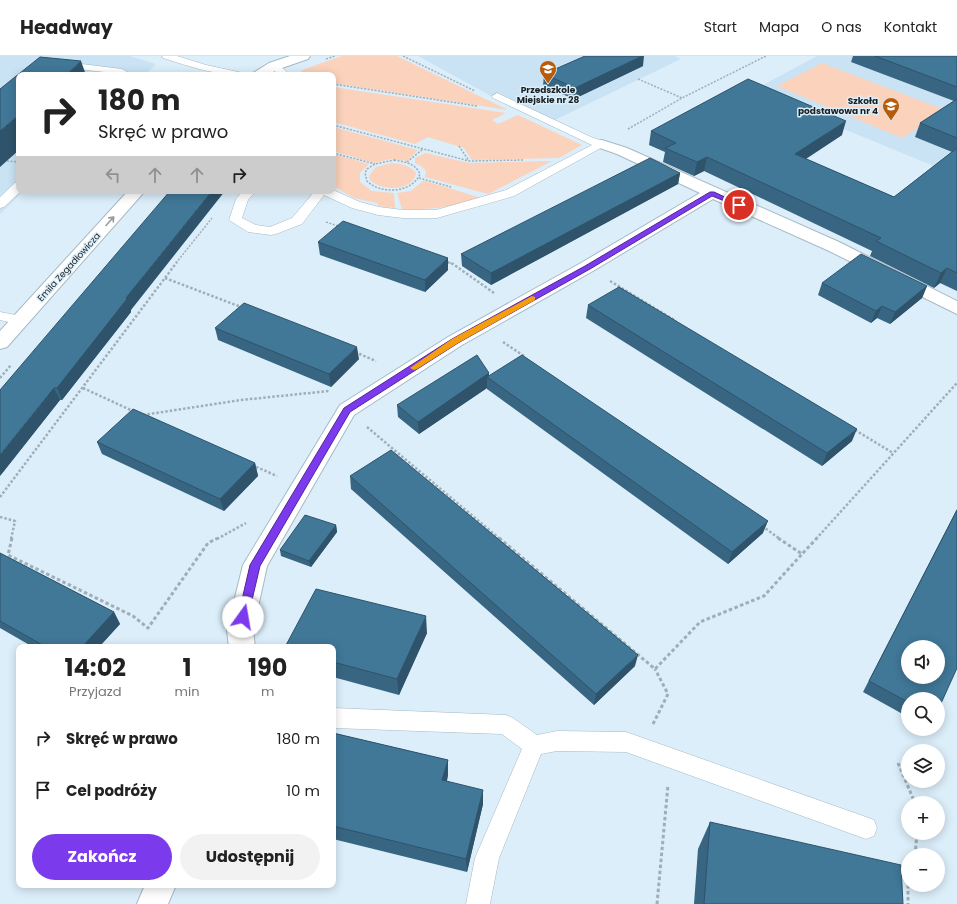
<!DOCTYPE html>
<html lang="pl">
<meta charset="utf-8">
<style>
:root{--surface:#fff;--page:#f2f2f2;--text:#222;--muted:#767676;--line:#e0e0e0;--accent:#7c3aed}
body{margin:0;font-family:Poppins,sans-serif;background:var(--page);color:var(--text);height:100vh;display:flex;flex-direction:column;font-size:15px;white-space:nowrap}
*{box-sizing:border-box;margin:0}
p{font-size:13px;color:var(--muted)}
.icon{flex:none;width:22px;height:22px;fill:none;stroke:currentColor;stroke-width:2;stroke-linecap:round;stroke-linejoin:round}
.map{position:relative;flex:1;overflow:hidden}
.panel{position:absolute;left:16px;top:588px;width:320px;height:244px;display:flex;flex-direction:column;background:var(--surface);border-radius:8px;box-shadow:0 2px 10px #0003}
.panel>*{flex:none}
.guide{position:absolute;left:16px;top:16px;width:320px;height:122px;border-radius:8px;box-shadow:0 2px 10px #0003;background:#fff;color:var(--text);overflow:hidden}
.tools{position:absolute;left:901px;top:584px;display:grid;gap:8px}
.tools a{display:grid;place-items:center;width:44px;height:44px;border-radius:50%;background:var(--surface);box-shadow:0 2px 10px #0003;font-size:20px}
.pin{position:absolute;display:grid;place-items:center;width:34px;height:34px;color:#fff;margin:-17px;border:2px solid #fff;border-radius:50%;box-shadow:0 1px 4px #0007}
.me{position:absolute;width:44px;margin:-22px;rotate:13deg;stroke-linejoin:round;filter:drop-shadow(0 0 3px #0008)}
.turn{display:flex;align-items:center;gap:14px;height:84px;padding:0 16px;font-size:18px}
.turn .icon{width:52px;height:52px;stroke-width:2.5}
.turn b{display:block;font-size:28px;line-height:34px}
.lanes{display:flex;align-items:center;height:38px;padding:0 16px;background:#0003;justify-content:center;gap:20px;direction:ltr}
.lanes .off{opacity:.35}
.eta{display:flex;justify-content:space-evenly;align-items:center;height:68px;text-align:center}
.eta b{font-size:24px;font-weight:700;line-height:28px}
.action{display:flex;gap:8px;margin-top:auto;padding:8px 16px}
.action a{flex:1;height:46px;border-radius:24px;background:var(--accent);color:#fff;font-size:16px;font-weight:700;line-height:46px;text-align:center}
.action a+a{background:var(--page);color:var(--text)}
ul{padding:0;list-style:none}
li{display:flex;align-items:center;gap:12px;height:52px;padding:0 16px}
li div{flex:1}
li b{display:block;font-size:15px}
li em{font-style:normal}
header{display:flex;align-items:center;gap:24px;box-sizing:border-box;height:56px;padding:0 20px;background:var(--surface);border-bottom:1px solid var(--line)}
header strong{font-size:19px}
nav{display:flex;gap:22px;margin-inline-start:auto;font-size:14px}
.map>svg:first-child{display:block}
.built{fill:#c9e3f4}
.green{fill:#fbd2bb}
.lines{fill:none;stroke-linecap:round;stroke-linejoin:round}
.service-casing{stroke:#a6b9c4;stroke-width:1}
.minor-casing{stroke:#a6b9c4;stroke-width:2}
.path-far2{stroke:#9faeb8;stroke-width:1.5;stroke-dasharray:2 1.5;stroke-linecap:butt}
.path-far1{stroke:#9faeb8;stroke-width:2.5;stroke-dasharray:2.5 2;stroke-linecap:butt}
.path{stroke:#9faeb8;stroke-width:3;stroke-dasharray:3.5 2.5;stroke-linecap:butt}
.service{fill:#fff;fill-rule:evenodd}
.minor{fill:#fff;fill-rule:evenodd}
.wall{fill:#386682}
.shaded-wall{fill:#2e536a}
.building{fill:#417797;stroke:#2e536a;fill-rule:evenodd}
.oneway{stroke:#989b9c}
.route{fill:#7c3aed;stroke:#51269a}
.slow{fill:#f59e0b}
.labels{text-anchor:middle;stroke-width:3;stroke-linejoin:round;paint-order:stroke}
.far-poi-label{font-size:9px;font-weight:bold;fill:#192024;stroke:#dbeefa}
.far-street-label{font-size:9px;fill:#192024;stroke:#dbeefa}
</style>
<header>
<strong>Headway</strong>
<nav><a>Start</a><a>Mapa</a><a>O nas</a><a>Kontakt</a></nav>
</header>
<div class="map">
<svg width="957" height="848" viewBox="0 0 957 848">
<rect width="100%" height="100%" fill="#dbeefa"/>
<path class="built" d="M0,0H130L156,8L145,19H19V135H24L0,158Z
M418,0H675L681,3L555,64L499,38L491,40Z
M817,0H928L957,10V96L936,111L752,35Z"/>
<path class="green" d="M342,0H397L508,54L333,27V19H300L302,14Z
M822,7L945,54L902,82L777,30Z
M333,31L506,57L492,64L498,68L518,59L582,89L559,102L472,104L464,92L428,81L415,88L333,66Z
M333,71L418,94L407,105L391,103L374,107L333,95Z
M425,97L469,107L552,105L488,138L425,121L426,115L421,110L415,107V102Z
M333,98L369,108L360,117V126L372,135L394,137L395,152L379,150L377,147L354,142L333,130Z
M392,107C401,108 410,109 416,117C413,136 381,135 370,124L369,120L376,111Z
M423,125H426L481,142C456,151 429,154 402,153L397,137L411,135Z"/>
<g class="lines">
<defs>
<path id="service" d="M162,0H177L206,9L243,17L244,19C215,19 191,11 163,2Z
M57,5L122,13L132,19L59,11L50,19H39L53,6Z
M274,7L278,8L290,19H279L269,10Z
M497,37L591,81L606,86L608,88L514,140L437,162H403L378,159L352,152L324,139L302,168L276,178L271,179L248,176L229,164L236,143L243,135H256L248,144L242,162L256,169L270,171L292,162L315,135L333,134L360,146L379,151L403,154H436L506,134L592,89L493,42L492,40Z
M19,126V135H21L4,151L0,152V141L15,127Z
M0,256L26,261L28,264L26,267L21,269L0,264Z
M333,652L506,659L513,662L537,679L557,675L626,676L866,761L874,764L877,772L874,780L866,783L626,696L557,695L541,698L499,802L490,848H466L475,802L522,693L502,678L333,672Z"/>
<path id="minor" d="M290,0H310L308,3L279,13L267,19H250L269,7Z
M602,84L627,92L839,186L957,245V258L827,194L713,143L593,215L462,289L354,359L267,510L253,574L255,591H229L227,574L243,509L340,349L448,281L581,207L700,137L617,98L597,91L595,88L597,85Z
M128,135H145L7,291L0,293V275Z
M145,829H176L168,848H137Z"/>
</defs>
<use href="#service" class="service-casing"/>
<use href="#minor" class="minor-casing"/>
<path class="path-far2" d="M403,0L475,35
M326,3L335,0
M638,23L682,42
M333,28L477,50
M333,69L469,105
M628,73L682,42L766,0
M459,90L469,105L523,104
M333,97L375,108
M394,104C405,106 415,107 420,118C412,137 381,139 367,125L365,117L367,113L375,108Z
M7,105L19,106
M407,106L423,93
M419,122L451,131
M326,166L341,171
M446,206L451,207
M176,207L212,162"/>
<path class="path-far1" d="M447,206L453,208L494,237
M165,222L241,251
M610,225L676,265
M503,286L524,300
M355,296L376,305
M0,322L11,309
M83,332L135,356
M143,359L241,344L329,335
M367,371L500,483
M855,374L893,397
M252,409L277,420
M0,441L177,206
M0,461L15,465L11,483
M762,470L780,483
M217,483L246,467
M816,483L957,327"/>
<path class="path" d="M12,482L8,499L133,560L148,572L208,487L218,482
M499,482L655,613L700,566L764,540L802,498
M778,482L802,498L817,482
M653,668L668,638L655,613
M898,707L915,747
M915,799L917,777
M908,829V848
M657,848L668,729"/>
<use href="#service" class="service"/>
<use href="#minor" class="minor"/>
</g>
<path class="wall" d="M853,0H957V235L940,227L934,232L870,200L872,195L704,115L694,120L663,106L665,96L649,89L651,75L842,79L806,103L894,141L952,96L915,81L920,67L954,45L851,6Z
M643,10L574,43L543,30L544,18Z
M680,117L678,128L491,229L462,210L461,198Z
M170,135L131,254V256L62,344H60L0,420Z
M318,186L448,214L425,236L320,199Z
M822,227L927,230L922,242L890,268L877,262L871,267L818,239Z
M588,249L852,385L822,410L586,262Z
M215,272L359,303L331,331L218,284Z
M489,317V319L763,477L728,508L487,333V332L419,378L398,361L397,349Z
M97,386L255,407L258,420L224,455L102,398Z
M350,420L635,610L594,649L351,433Z
M957,453V612L908,643V661L863,636Z
M336,469L337,476L311,511L281,500L280,494Z
M0,497L114,556L120,568L99,591H33L0,572Z
M427,577L399,639L333,621V591Z
M333,677L448,704V719L447,725L483,748L467,816L333,783Z
M710,766L903,848H694L698,793Z"/>
<path class="shaded-wall" d="M642,0H644L643,10L574,43L575,32Z
M81,5L86,19H66Z
M19,59V94L0,111V75Z
M846,65L842,79L791,112L795,98Z
M707,101L704,115L694,120L697,106Z
M680,117L678,128L491,229V217Z
M212,135H225L131,254V256L62,344L57,332L126,242Z
M448,202V214L425,236V224Z
M947,212L940,227L934,232L941,217Z
M927,230L922,242L890,268L895,256Z
M882,250L877,262L871,267L876,255Z
M357,291L359,303L331,331L329,318Z
M489,317V323L487,321V332L419,378L418,366Z
M54,332L60,344L0,420V399Z
M857,373L852,385L822,410L827,397Z
M255,407L258,420L224,455L220,443Z
M768,465L763,477L728,508L732,496Z
M336,469L337,476L311,511L309,505Z
M114,556L120,568L99,591H82Z
M426,560L427,577L399,639L397,623Z
M638,599L635,610L594,649L596,638Z
M448,704V719L443,739L442,724Z
M483,734V748L467,816L466,803Z"/>
<path class="building" d="M585,0H642L575,32L544,18Z
M875,0H957V31Z
M40,1L81,5L66,19H19V59L0,75V33Z
M748,23L846,65L795,98L894,141L957,92V217L947,212L941,217L876,185L881,182L707,101L697,106L665,92L676,87L651,75Z
M957,43V82L920,67Z
M650,102L680,117L491,217L461,198Z
M170,135H212L126,242L127,243L57,332H54L0,399V334Z
M343,165L448,202L425,224L318,186Z
M861,198L927,230L895,256L882,250L876,255L822,227Z
M619,231L857,373L827,397L588,249Z
M244,247L357,291L329,318L215,272Z
M477,299L489,317L418,366L397,349Z
M522,299L768,465L732,496L487,321Z
M133,353L255,407L220,443L97,386Z
M391,394L638,599L596,638L350,420Z
M957,454V612L938,654V643H908V646L869,625ZM908,591H938V621H908Z
M305,459L336,469L309,505L280,494Z
M0,497L114,556L82,591H46L0,565Z
M316,533L426,560L397,623L333,606V591H285Z
M333,677L448,704L442,724L483,734L466,803L333,770Z
M710,766L901,809L903,848H704Z"/>
<defs><path id="oneway-shaft" d="M-6 0H5M1.5-3L5.5 0L1.5 3" fill="none" stroke-width="1.6" stroke-linecap="round" stroke-linejoin="round"/></defs>
<use class="oneway" href="#oneway-shaft" transform="translate(110 165) rotate(-48)"/>
<path class="route" d="M710,136H714L742,149L737,150L712,140L590,213L458,287L350,356L260,510L248,561L243,565L239,564L238,561L250,509L344,352L452,283L585,210Z"/>
<path class="slow" d="M532,240L535,241V244L458,287L417,313L414,314L410,312L452,283Z"/>
<defs>
<symbol id="school-pin" viewBox="-11 -11 22 30"><path d="M0 17L-7.5 6A9.5 9.5 0 1 1 7.5 6Z" fill="#b85b0a" stroke="#dbeefa"/><path d="M0-5L7-2L0 1L-7-2ZM-4 1L0 2.5L4 1V4Q0 6-4 4Z" fill="#fff"/></symbol>
</defs>
<g fill-rule="evenodd">
<use href="#school-pin" x="538" y="3" width="20" height="27"/>
<use href="#school-pin" x="881" y="40" width="20" height="27"/>
</g>
<g class="labels">
<g class="far-poi-label">
<text x="548" y="37">Przedszkole<tspan x="548" dy="10">Miejskie nr 28</tspan></text>
<text x="878" y="48" text-anchor="end">Szkoła<tspan x="878" dy="10">podstawowa nr 4</tspan></text>
</g>
<g class="far-street-label">
<text transform="translate(69 211) rotate(-48)" y="3">Emila Zegadłowicza</text>
</g>
</g>
</svg>
<div class="tools">
<a><svg class="icon" aria-label="sound" viewBox="0 0 24 24"><path d="M4 9h4l5-4v14l-5-4H4zM17 9q2 3 0 6"/></svg></a>
<a><svg class="icon" aria-label="search" viewBox="0 0 24 24"><circle cx="10" cy="10" r="6"/><path d="M15 15l6 6"/></svg></a>
<a><svg class="icon" aria-label="layers" viewBox="0 0 24 24"><path d="M12 4l9 5-9 5-9-5zM3 14l9 5 9-5"/></svg></a>
<a>+</a>
<a>−</a>
</div>
<div class="pin" style="left:739px;top:149px;background:#d93025"><svg class="icon" aria-label="arrive" viewBox="0 0 24 24"><path d="M6 21V4h12l-3 4 3 4H6"/></svg></div>
<svg class="me" style="left:243px;top:561px" viewBox="-20 -20 40 40"><circle r="19" fill="#fff"/><path d="M0-13L10 11 0 6-10 11z" fill="#7c3aed"/></svg>
<div class="guide">
<div class="turn"><svg class="icon" aria-label="right" viewBox="0 0 24 24"><path d="M7 20v-9h11M14 6l5 5-5 5"/></svg><div><b>180 m</b>Skręć w prawo</div></div>
<div class="lanes"><svg class="icon off" aria-label="left" viewBox="0 0 24 24"><path d="M17 20v-9H6M10 6l-5 5 5 5"/></svg><svg class="icon off" aria-label="ahead" viewBox="0 0 24 24"><path d="M12 20V5M6 11l6-6 6 6"/></svg><svg class="icon off" aria-label="ahead" viewBox="0 0 24 24"><path d="M12 20V5M6 11l6-6 6 6"/></svg><svg class="icon" aria-label="right" viewBox="0 0 24 24"><path d="M7 20v-9h11M14 6l5 5-5 5"/></svg></div>
</div>
<section class="panel">
<div class="eta">
<div><b>14:02</b><p>Przyjazd</p></div>
<div><b>1</b><p>min</p></div>
<div><b>190</b><p>m</p></div>
</div>
<ul>
<li><svg class="icon" aria-label="right" viewBox="0 0 24 24"><path d="M7 20v-9h11M14 6l5 5-5 5"/></svg><div><b>Skręć w prawo</b></div><em>180 m</em></li>
<li><svg class="icon" aria-label="arrive" viewBox="0 0 24 24"><path d="M6 21V4h12l-3 4 3 4H6"/></svg><div><b>Cel podróży</b></div><em>10 m</em></li>
</ul>
<div class="action"><a>Zakończ</a><a>Udostępnij</a></div>
</section>
</div>
